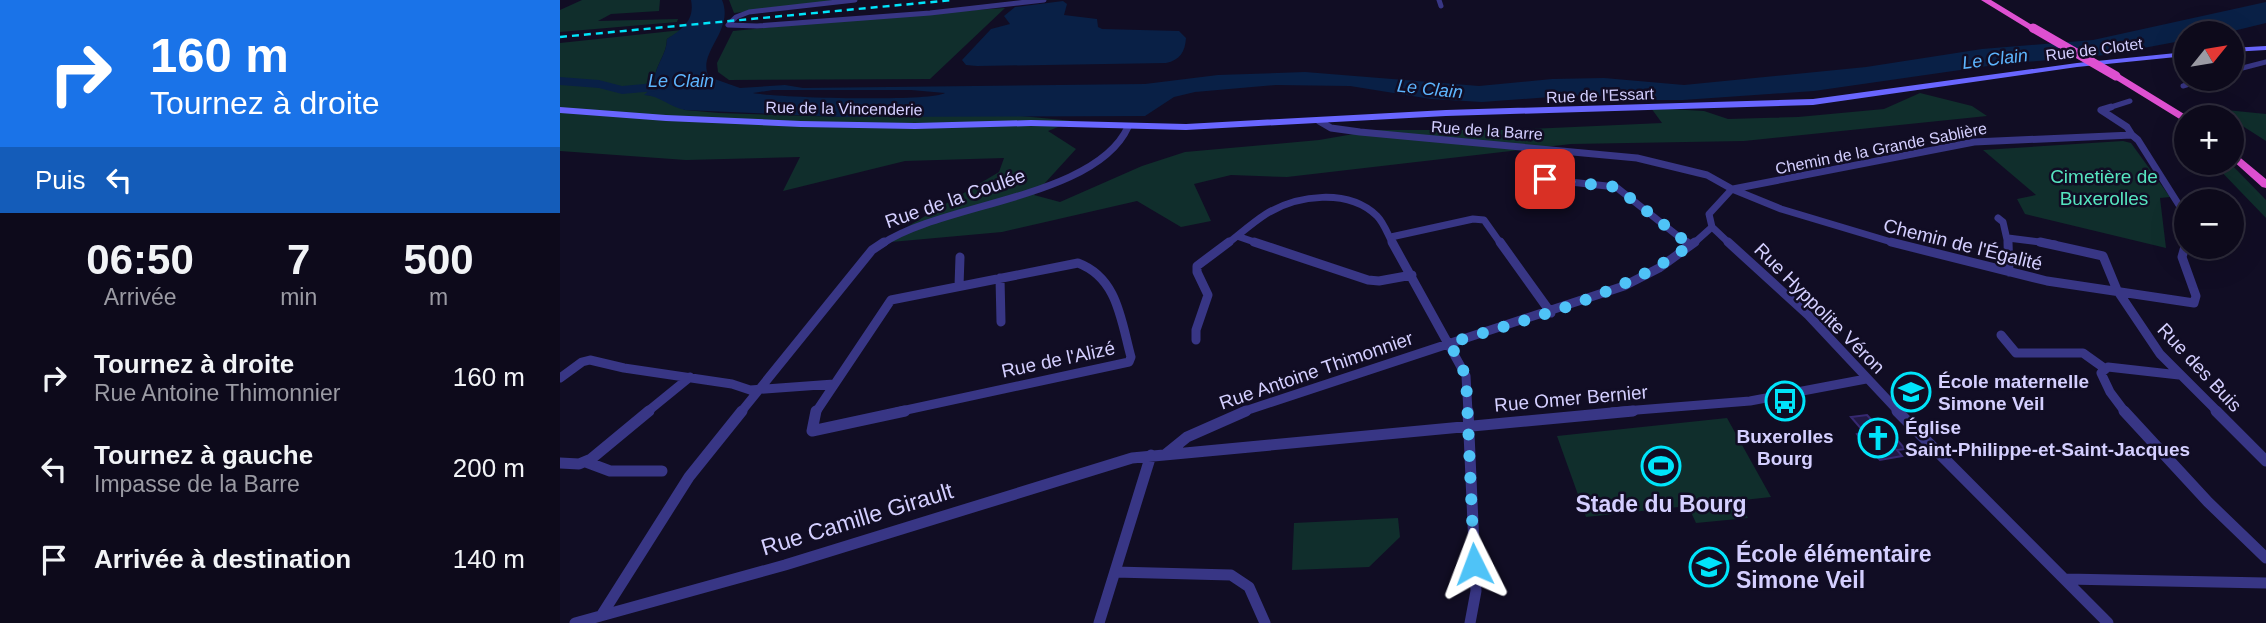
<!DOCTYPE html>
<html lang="fr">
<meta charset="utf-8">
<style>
:root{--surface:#0d0a1b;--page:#1b1828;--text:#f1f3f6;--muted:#9a9aa3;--line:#2d2b3a}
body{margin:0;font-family:Arial,sans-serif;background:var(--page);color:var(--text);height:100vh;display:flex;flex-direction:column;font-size:26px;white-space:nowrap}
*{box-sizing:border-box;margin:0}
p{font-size:23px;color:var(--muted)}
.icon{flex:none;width:38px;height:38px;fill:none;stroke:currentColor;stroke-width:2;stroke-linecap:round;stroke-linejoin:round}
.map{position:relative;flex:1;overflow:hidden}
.details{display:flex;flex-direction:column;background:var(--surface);width:560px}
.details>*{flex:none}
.guide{background:#1a73e8;color:#fff;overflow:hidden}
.needle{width:46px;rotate:60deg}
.buttons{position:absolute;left:1614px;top:21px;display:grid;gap:14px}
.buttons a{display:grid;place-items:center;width:70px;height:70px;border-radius:50%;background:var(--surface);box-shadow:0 7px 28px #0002,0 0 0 2px var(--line);font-size:35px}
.pin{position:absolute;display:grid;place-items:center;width:60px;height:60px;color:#fff;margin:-30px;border-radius:14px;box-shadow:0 4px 10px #0006}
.me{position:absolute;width:77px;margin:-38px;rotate:357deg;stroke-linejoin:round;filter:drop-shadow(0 0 5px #0008)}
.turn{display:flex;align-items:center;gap:24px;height:147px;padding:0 35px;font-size:32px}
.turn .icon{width:91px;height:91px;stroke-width:2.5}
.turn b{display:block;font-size:49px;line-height:60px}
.then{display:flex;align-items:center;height:66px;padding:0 35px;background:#0003;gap:14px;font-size:26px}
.eta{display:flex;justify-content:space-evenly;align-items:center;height:119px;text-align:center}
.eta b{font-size:42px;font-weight:700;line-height:49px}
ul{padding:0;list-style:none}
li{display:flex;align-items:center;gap:21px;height:91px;padding:0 35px}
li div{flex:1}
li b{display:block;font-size:26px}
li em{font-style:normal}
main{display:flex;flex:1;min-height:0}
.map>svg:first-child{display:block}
.green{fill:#102e2c}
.water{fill:#092046;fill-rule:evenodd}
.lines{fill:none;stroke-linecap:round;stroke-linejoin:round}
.river{fill:#092046;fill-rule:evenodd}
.building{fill:#211845;stroke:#372972;stroke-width:2}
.minor-far3{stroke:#383685;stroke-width:5}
.minor-far2{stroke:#383685;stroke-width:7}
.minor-far1{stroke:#383685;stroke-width:9}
.minor{stroke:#383685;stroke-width:11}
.secondary{fill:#6966ff;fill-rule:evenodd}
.trunk{fill:#de50d1;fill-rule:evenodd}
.rail{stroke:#00e4fa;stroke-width:2.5;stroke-dasharray:7 5;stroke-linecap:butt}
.trunk-bridge{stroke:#de50d1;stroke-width:9}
.route{stroke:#4fc3f7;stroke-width:12;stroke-dasharray:0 21.6}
.labels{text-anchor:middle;stroke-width:5;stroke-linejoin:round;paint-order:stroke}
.far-street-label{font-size:16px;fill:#d4cfff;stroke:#110d24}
.far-water-label{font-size:18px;font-style:italic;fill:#5db6ff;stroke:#110d24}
.park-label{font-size:19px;fill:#56e4bf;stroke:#110d24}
.street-label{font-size:19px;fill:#d4cfff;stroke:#110d24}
.poi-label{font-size:19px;font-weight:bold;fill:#d4cfff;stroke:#110d24;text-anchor:start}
.near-poi-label{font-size:23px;font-weight:bold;fill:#d4cfff;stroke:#110d24}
.near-street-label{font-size:23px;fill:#d4cfff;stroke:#110d24}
</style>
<main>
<section class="details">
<div class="guide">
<div class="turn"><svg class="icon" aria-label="right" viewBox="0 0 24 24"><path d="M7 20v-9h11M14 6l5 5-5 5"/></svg><div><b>160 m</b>Tournez à droite</div></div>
<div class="then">Puis<svg class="icon" aria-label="left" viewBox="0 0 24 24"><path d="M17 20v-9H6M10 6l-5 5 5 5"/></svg></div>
</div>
<div class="eta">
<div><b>06:50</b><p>Arrivée</p></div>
<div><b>7</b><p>min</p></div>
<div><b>500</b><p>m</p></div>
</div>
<ul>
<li><svg class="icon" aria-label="right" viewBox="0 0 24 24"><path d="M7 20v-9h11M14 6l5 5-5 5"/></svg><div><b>Tournez à droite</b><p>Rue Antoine Thimonnier</p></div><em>160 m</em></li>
<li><svg class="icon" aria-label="left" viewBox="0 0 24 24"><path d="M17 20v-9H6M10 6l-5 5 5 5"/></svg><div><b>Tournez à gauche</b><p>Impasse de la Barre</p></div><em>200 m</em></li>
<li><svg class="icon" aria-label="arrive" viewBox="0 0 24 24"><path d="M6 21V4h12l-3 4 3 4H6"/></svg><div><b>Arrivée à destination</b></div><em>140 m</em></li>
</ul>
</section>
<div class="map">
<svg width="1706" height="623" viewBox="0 0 1706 623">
<rect width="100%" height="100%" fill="#110d24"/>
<path class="green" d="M22,0H100L99,11L51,14L38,21L118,19L117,22L0,32V10Z
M169,0H292L174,13Z
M445,8L370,79L169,80L158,72L157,63L173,31L313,17Z
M122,30L107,39C107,56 92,68 95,85L86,95L97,96L125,110L159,113L281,117L450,115L513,121L488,131L516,149L474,195L500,202L582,166L625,152L759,140L817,130H946L1102,123L1091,108L1144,111L1168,119L1238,117L1324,109L1360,93L1412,106L1427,116L1184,141L1011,144L727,177L671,175L634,184L651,221L621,227L577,201L442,232L320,243L439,172L444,158L345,161L223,191L240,157L126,160L0,151V43Z
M1656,109L1706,114V141Z
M1563,141L1571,143L1610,197L1600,198L1606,248L1465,214L1457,199L1476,195L1423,150Z
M1653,163H1670L1706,200V218Z
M1167,418L1211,497L1026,517L997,436Z
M1180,503L1188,518L1136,523L1129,508Z
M838,518L840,537L809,567L732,570L734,523Z"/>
<path class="water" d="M131,0H162C175,31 136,53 149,77L180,88L225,85L243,88L585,84L658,75L745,72L919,86L992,79L1044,78L1124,85L1306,67L1422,49L1533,40L1706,2V23L1665,33H1626V40L1546,55L1442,64L1254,91L1123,100H1077L1033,95L1004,96L922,102L871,99L790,86L716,85L635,92L614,97L585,116L281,117L125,110C109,107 101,96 84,95L95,85C92,68 107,56 107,39C123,29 135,20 131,0ZM213,90H351L385,93C370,102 217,98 193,93Z
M503,1L507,4L504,15L537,19L538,27L542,29L619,31L626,38C625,52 620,60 606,63L417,66L406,65L402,60L431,29L450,24L444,16L455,7Z"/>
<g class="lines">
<path class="river" d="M0,77L39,80L62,86L117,81L124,85L117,89L62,94L39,88L0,85Z"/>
</g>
<path class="building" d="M1307,415L1326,436L1333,435L1345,449L1337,450L1342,456L1320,460L1302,441L1297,434L1304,432L1291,417Z"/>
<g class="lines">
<path class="minor-far3" d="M295,0L189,12L176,17L168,25L197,26L370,13L484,0
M879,0L881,6
M1671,71L1706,62
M1623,86L1645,79
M1545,109L1570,101"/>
<path class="minor-far2" d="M759,121L771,128L800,132L1077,158L1147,175L1172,189L1221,209L1338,244
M1572,135L1578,140L1624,213L1626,227
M964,177L1056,187L1128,244
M1173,189L1414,142L1572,135L1567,127L1541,110L1551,107
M1438,218L1443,222L1448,244
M677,236L700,244
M831,237L913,219L924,220L941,244
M1448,238L1495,244
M322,244C382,203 536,198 568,127
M667,244C680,234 692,223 706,214C737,195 788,188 817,216C824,223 828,235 833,244
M1133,244L1152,227
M1170,244L1152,227L1149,214L1172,189"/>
<path class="minor-far1" d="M694,242L808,280L819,281L852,275
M832,242L906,376L908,412
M940,242L991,313
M1126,242L1130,245
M1168,242L1248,315L1339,412
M1331,242L1487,281L1634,303L1636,296L1622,257L1626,243
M1448,242L1449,272
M1480,242L1543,256L1557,290L1600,354L1658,412
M440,278L441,322
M399,286L400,257
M1441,335L1456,353H1523L1544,368
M636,340V330L648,295L637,272V266L669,242
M0,378L22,362L30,360L64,368L172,384L190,390L274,384
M87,412L130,377
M181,412L312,250L324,242
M256,412L331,300L518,263C558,278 561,321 571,357L569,362L337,412
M682,412L1064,286L1099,268L1135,242
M1052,412L1190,401L1306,379
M1565,412L1550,392L1541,373L1548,367L1619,375"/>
<path class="minor" d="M256,411L252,431L345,411
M908,411L916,591L910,623
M1337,411L1548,623
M1564,411L1648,502L1706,558
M1656,411L1706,461
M606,454L627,437L686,411
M26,462L50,471H102
M0,463L19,464L31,459L89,411
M555,572L671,575L689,587L705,623
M1506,579L1706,583
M41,616L129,477L182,411
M15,623L225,565L572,458L1073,411
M539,623L591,455"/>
<path class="secondary" d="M1706,46V50L1671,52V48Z
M1626,52V56L1517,67L1253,105L886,116L626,130L471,126L355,129L241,127L106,121L0,113V107L106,115L241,121L355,123L471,120L626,124L886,110L1253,99L1517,63Z"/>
<path class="trunk" d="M1421,0H1431L1477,28L1470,30Z
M1553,74H1559L1629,117H1626V123L1553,78Z
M1671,150L1706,179V188L1702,187L1671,159Z"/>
<path class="rail" d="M0,37L393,0"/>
<path class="trunk-bridge" d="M1473,28L1556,76"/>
</g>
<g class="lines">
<path class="route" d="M914,564L906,376L890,343C973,317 1058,298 1130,245L1056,187L985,179"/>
</g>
<defs>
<symbol id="school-ring" viewBox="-11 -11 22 22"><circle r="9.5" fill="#110d24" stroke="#00e4fa" stroke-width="1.5"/><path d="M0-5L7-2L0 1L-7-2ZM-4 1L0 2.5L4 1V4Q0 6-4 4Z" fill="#00e4fa"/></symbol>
<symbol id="bus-ring" viewBox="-11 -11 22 22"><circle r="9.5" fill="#110d24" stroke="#00e4fa" stroke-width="1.5"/><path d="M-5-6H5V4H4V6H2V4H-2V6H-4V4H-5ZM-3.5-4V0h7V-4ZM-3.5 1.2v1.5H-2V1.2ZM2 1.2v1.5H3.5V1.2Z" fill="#00e4fa"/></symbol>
<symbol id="church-ring" viewBox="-11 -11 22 22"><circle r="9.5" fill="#110d24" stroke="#00e4fa" stroke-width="1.5"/><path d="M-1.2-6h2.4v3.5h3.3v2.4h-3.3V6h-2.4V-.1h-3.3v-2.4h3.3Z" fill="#00e4fa"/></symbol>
<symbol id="stadium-ring" viewBox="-11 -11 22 22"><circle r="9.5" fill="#110d24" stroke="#00e4fa" stroke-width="1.5"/><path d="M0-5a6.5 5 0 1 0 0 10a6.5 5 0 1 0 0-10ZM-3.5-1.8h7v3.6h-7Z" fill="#00e4fa"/></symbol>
</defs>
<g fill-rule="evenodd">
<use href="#school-ring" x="1329" y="370" width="44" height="44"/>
<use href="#bus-ring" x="1203" y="379" width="44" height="44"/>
<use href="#church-ring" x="1296" y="416" width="44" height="44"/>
<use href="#stadium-ring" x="1079" y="444" width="44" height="44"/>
<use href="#school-ring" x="1127" y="545" width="44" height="44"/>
</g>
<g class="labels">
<g class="far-street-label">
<text transform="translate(1534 49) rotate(-7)" y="6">Rue de Clotet</text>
<text transform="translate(1040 95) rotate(-2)" y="6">Rue de l'Essart</text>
<text transform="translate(284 108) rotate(1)" y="6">Rue de la Vincenderie</text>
<text transform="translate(927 130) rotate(4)" y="6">Rue de la Barre</text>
<text transform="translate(1321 148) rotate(-11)" y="6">Chemin de la Grande Sablière</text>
</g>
<g class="far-water-label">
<text transform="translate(1435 59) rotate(-7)" y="6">Le Clain</text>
<text x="121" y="87">Le Clain</text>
<text transform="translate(870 89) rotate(6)" y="6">Le Clain</text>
</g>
<g class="park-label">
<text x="1544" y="183">Cimetière de<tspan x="1544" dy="22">Buxerolles</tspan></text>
</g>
<g class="street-label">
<text transform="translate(395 198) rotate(-19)" y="7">Rue de la Coulée</text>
<text transform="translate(1403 244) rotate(14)" y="7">Chemin de l'Égalité</text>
<text transform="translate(1260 308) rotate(45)" y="7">Rue Hyppolite Véron</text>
<text transform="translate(498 359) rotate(-12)" y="7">Rue de l'Alizé</text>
<text transform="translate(1640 367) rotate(47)" y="7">Rue des Buis</text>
<text transform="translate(756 370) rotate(-19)" y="7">Rue Antoine Thimonnier</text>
<text transform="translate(1011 398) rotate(-5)" y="7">Rue Omer Bernier</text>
</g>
<g class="poi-label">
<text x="1378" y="388">École maternelle<tspan x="1378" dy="22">Simone Veil</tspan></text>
<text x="1345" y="434">Église<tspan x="1345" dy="22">Saint-Philippe-et-Saint-Jacques</tspan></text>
<text x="1225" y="443" text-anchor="middle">Buxerolles<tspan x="1225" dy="22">Bourg</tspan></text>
</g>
<g class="near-poi-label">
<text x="1101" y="512">Stade du Bourg</text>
<text x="1176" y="562" text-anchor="start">École élémentaire<tspan x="1176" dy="26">Simone Veil</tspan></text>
</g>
<g class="near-street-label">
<text transform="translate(297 519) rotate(-17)" y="8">Rue Camille Girault</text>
</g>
</g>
</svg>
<div class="buttons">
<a><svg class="needle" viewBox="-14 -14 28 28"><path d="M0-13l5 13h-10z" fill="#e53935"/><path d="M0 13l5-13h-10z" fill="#9a9aa3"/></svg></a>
<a>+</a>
<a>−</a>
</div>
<div class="pin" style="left:985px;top:179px;background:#d93025"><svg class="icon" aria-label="arrive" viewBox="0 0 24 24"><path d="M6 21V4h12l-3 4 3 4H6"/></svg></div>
<svg class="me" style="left:914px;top:564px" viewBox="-20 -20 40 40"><path d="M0-17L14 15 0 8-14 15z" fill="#4fc3f7" stroke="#fff" stroke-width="4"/></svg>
</div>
</main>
